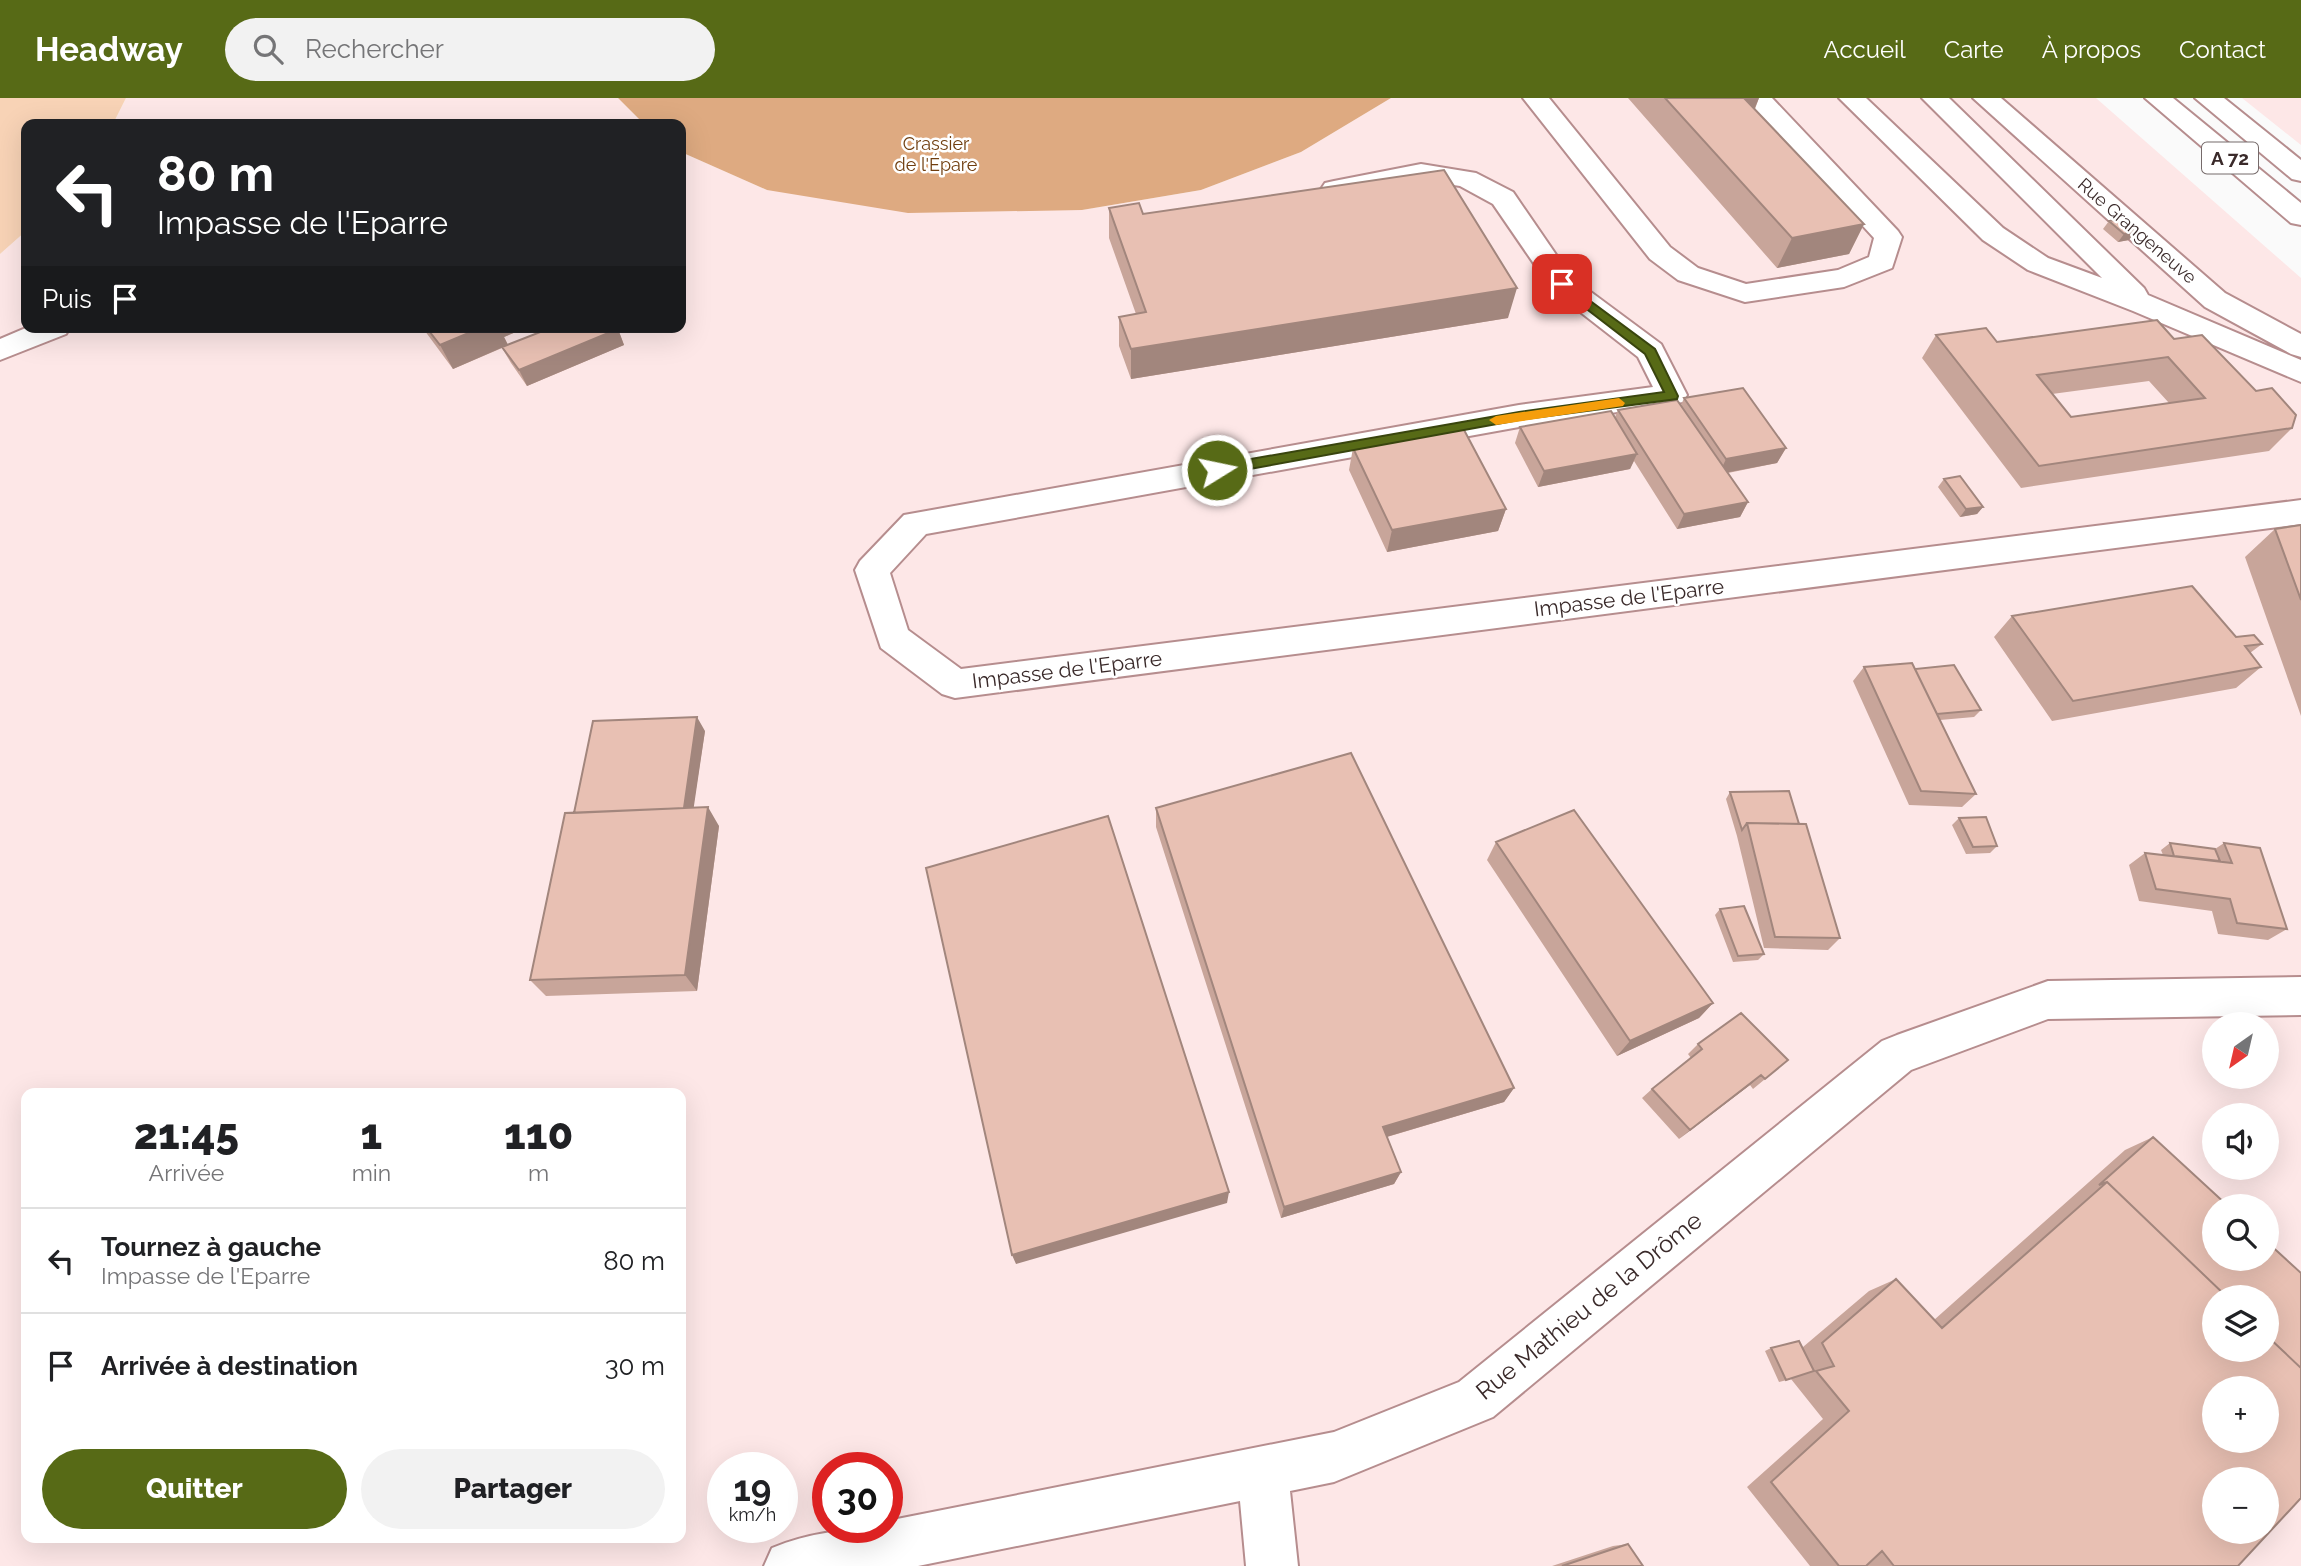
<!DOCTYPE html>
<html lang="fr">
<meta charset="utf-8">
<style>
:root{--surface:#fff;--page:#f2f2f2;--text:#202124;--muted:#757577;--line:#e0e0e0;--accent:#576a16}
body{margin:0;font-family:Raleway,sans-serif;background:var(--page);color:var(--text);height:100vh;display:flex;flex-direction:column;font-size:26px;white-space:nowrap}
*{box-sizing:border-box;margin:0}
p{font-size:23px;color:var(--muted)}
.icon{flex:none;width:38px;height:38px;fill:none;stroke:currentColor;stroke-width:2;stroke-linecap:round;stroke-linejoin:round}
.map{position:relative;flex:1;overflow:hidden}
.panel{position:absolute;left:21px;top:990px;width:665px;height:455px;display:flex;flex-direction:column;background:var(--surface);border-radius:14px;box-shadow:0 7px 28px #0002}
.panel>*{flex:none}
.top-card{position:absolute;left:21px;top:21px;width:665px;height:214px;border-radius:14px;box-shadow:0 7px 28px #0002;background:#202124;color:#fff;overflow:hidden}
.needle{width:46px;rotate:214deg}
.controls{position:absolute;left:2202px;top:914px;display:grid;gap:14px}
.controls a{display:grid;place-items:center;width:77px;height:77px;border-radius:50%;background:var(--surface);box-shadow:0 7px 28px #0002;font-size:35px}
.speed{position:absolute;left:707px;top:1354px;display:flex;gap:14px;font-size:35px;font-weight:700;text-align:center}
.speed>*{display:grid;place-content:center;width:91px;height:91px;border-radius:50%;background:var(--surface);box-shadow:0 7px 28px #0002;line-height:1}
.speed small{font-size:18px;font-weight:400}
.speed .limit{border:10px solid #d22;background:#fff;color:#111}
.pin{position:absolute;display:grid;place-items:center;width:60px;height:60px;color:#fff;margin:-30px;border-radius:14px;box-shadow:0 4px 10px #0006}
.me{position:absolute;width:77px;margin:-38px;rotate:80deg;stroke-linejoin:round;filter:drop-shadow(0 0 5px #0008)}
.turn{display:flex;align-items:center;gap:24px;height:147px;padding:0 21px;font-size:32px}
.turn .icon{width:91px;height:91px;stroke-width:2.5}
.turn b{display:block;font-size:49px;line-height:60px}
.then{display:flex;align-items:center;height:66px;padding:0 21px;background:#0003;gap:14px;font-size:26px}
.eta{display:flex;justify-content:space-evenly;align-items:center;height:119px;text-align:center}
.eta b{font-size:42px;font-weight:800;line-height:49px}
.cta{display:flex;gap:14px;margin-top:auto;padding:14px 21px}
.cta a{flex:1;height:80px;border-radius:42px;background:var(--accent);color:#fff;font-size:28px;font-weight:800;line-height:80px;text-align:center}
.cta a+a{background:var(--page);color:var(--text)}
ul{padding:0;list-style:none}
li{display:flex;align-items:center;gap:21px;height:105px;padding:0 21px;border-top:2px solid var(--line)}
li div{flex:1}
li b{display:block;font-size:26px}
li em{font-style:normal}
header{display:flex;align-items:center;gap:42px;box-sizing:border-box;height:98px;padding:0 35px;background:var(--accent);color:#fff}
header strong{font-size:33px}
nav{display:flex;gap:38px;margin-inline-start:auto;font-size:24px}
.search{width:490px;height:63px;background:var(--page);display:flex;align-items:center;gap:18px;box-sizing:border-box;padding:0 24px;border-radius:38px;color:var(--muted);font-size:26px}
.map>svg:first-child{display:block}
.built{fill:#fde7e7;fill-rule:evenodd}
.green{fill:#f8d3b6}
.forest{fill:#deaa81}
.lines{fill:none;stroke-linecap:round;stroke-linejoin:round}
.minor-casing{stroke:#b68d8e;stroke-width:4}
.highway-casing{stroke:#b68d8e;stroke-width:4}
.minor{fill:#fff;fill-rule:evenodd}
.highway{fill:#fff;fill-rule:evenodd}
.wall{fill:#c8a59a;fill-rule:evenodd}
.shaded-wall{fill:#a2867d}
.building{fill:#e8c0b3;stroke:#a2867d;stroke-width:2;fill-rule:evenodd}
.route{fill:#576a16;stroke:#39450e;stroke-width:2}
.slow{fill:#f59e0b}
.labels{text-anchor:middle;stroke-width:5;stroke-linejoin:round;paint-order:stroke}
.far-park-label{font-size:18px;fill:#703e0f;stroke:#fff}
.far-street-label{font-size:18px;fill:#3a2a2a;stroke:#fff}
.shield{fill:#fff;stroke:#756a6a;stroke-width:2}
.shield-label{font-size:19px;font-weight:bold;fill:#3a2a2a}
.street-label{font-size:21px;fill:#3a2a2a;stroke:#fff}
.near-street-label{font-size:24px;fill:#3a2a2a;stroke:#fff}
</style>
<header>
<strong>Headway</strong>
<div class="search"><svg class="icon" aria-label="search" viewBox="0 0 24 24"><circle cx="10" cy="10" r="6"/><path d="M15 15l6 6"/></svg>Rechercher</div>
<nav><a>Accueil</a><a>Carte</a><a>À propos</a><a>Contact</a></nav>
</header>
<div class="map">
<svg width="2301" height="1468" viewBox="0 0 2301 1468">
<rect width="100%" height="100%" fill="#fafafa"/>
<path class="built" d="M126,0H618L644,26H113Z
M1391,0H2096L2301,180V1468H0V156L26,133V229H681V54L767,92L1082,112L1201,92L1301,54ZM2214,926H2266V978H2214ZM26,996H681V1440H26ZM2214,1017H2266V1069H2214ZM2214,1108H2266V1160H2214ZM2214,1199H2266V1251H2214ZM2214,1290H2266V1342H2214ZM723,1370H782V1430H723ZM828,1370H887V1430H828ZM2214,1381H2266V1433H2214Z
M2242,0H2301V47Z"/>
<path class="green" d="M0,0H126L113,26H26V133L0,156Z"/>
<path class="forest" d="M618,0H1391L1301,54L1201,92L1082,112L908,115L767,92L681,54V26H644Z"/>
<g class="lines">
<defs>
<path id="minor" d="M1523,0H1549L1670,149L1698,170L1746,186L1838,172L1869,159L1874,140L1745,0H1772L1898,133L1902,139L1892,170L1844,189L1745,204L1678,182L1650,161Z
M1839,0H1866L2003,130L2048,160L2102,180L1922,0H1949L2144,190L2148,197L2301,262V284L2133,213L2028,172L1983,142Z
M1973,0H2001L2225,195L2301,236V259L2291,256L2205,209Z
M1421,66L1476,75L1513,94L1572,180L1661,246L1687,297L1683,304L1519,329L926,436L890,475L908,532L961,571L2301,402V426L955,600L942,596L881,550L855,472L860,463L904,417L1519,307L1653,289L1638,259L1552,192L1493,106L1460,88L1421,82L1334,99L1325,97L1321,91L1325,85L1334,83Z
M28,229H70L66,236L0,262V241Z
M2301,879V917L2048,921L1911,972L1493,1319L1334,1384L1290,1393L1298,1468H1246L1240,1403L918,1468H764L772,1450C808,1435 848,1430 887,1430V1423L1334,1334L1459,1284L1882,943L1897,937L2048,883Z"/>
<path id="highway" d="M2145,0H2173L2301,105V127L2291,125Z
M2195,0H2224L2301,62V83L2292,81Z"/>
</defs>
<use href="#minor" class="minor-casing"/>
<use href="#highway" class="highway-casing"/>
<use href="#minor" class="minor"/>
<use href="#highway" class="highway"/>
</g>
<path class="wall" d="M1628,0H1759L1755,11L1864,126L1849,156L1777,170Z
M1109,110L1143,116L1508,220L1131,281L1119,248V219L1136,216L1109,140Z
M2120,121L2129,142L2118,144L2103,131L2109,123Z
M422,229H528L504,239L508,247L618,231L624,247L527,288L511,265L502,250L453,271Z
M1936,237L1997,244L2174,241L2292,330L2269,353L2021,390L1922,260ZM2149,283L2169,305L2071,319L2052,296Z
M1684,300L1786,350L1777,365L1728,375L1748,404L1740,419L1677,431L1634,363L1630,371L1538,389L1515,345L1520,329L1615,319L1618,312L1681,307Z
M1353,350L1506,411L1498,433L1387,454L1349,372Z
M1944,381L1983,409L1977,416L1960,419L1938,389Z
M2301,427V618L2245,459L2275,431Z
M2012,518L2236,539L2262,546L2250,555L2261,569L2236,590L2052,623L1994,539Z
M1864,569L1915,571L1981,612L1974,619L1940,622L1976,696L1962,709L1909,707L1853,583Z
M705,633L693,710L719,728L697,893L546,898L530,882L574,715Z
M1730,694L1840,840L1828,852L1764,850L1737,738L1726,701Z
M1156,710L1514,990L1504,1004L1387,1039L1401,1074L1394,1086L1281,1120L1156,729Z
M1959,720L1997,748L1990,755L1966,756L1952,727Z
M1496,744L1713,905L1699,920L1617,958L1487,762Z
M2170,745L2215,751L2224,745L2287,831L2268,842L2218,836L2212,813L2139,803L2129,767L2145,755L2163,757L2161,752Z
M1720,811L1764,856L1758,862L1733,864L1715,817Z
M1698,946L1788,962L1753,991L1750,987L1679,1041L1642,1000L1652,991L1691,960L1688,956Z
M2153,1039L2238,1468H1810L1747,1389L1823,1321L1791,1281L1779,1284L1765,1253L1771,1250L1803,1249L1869,1193L1896,1181L1934,1222L2125,1052Z
M1628,1446L1643,1468H1552L1613,1448Z"/>
<path class="shaded-wall" d="M1736,0H1759L1751,19Z
M1864,126L1849,156L1777,170L1792,140Z
M2135,134L2129,142L2118,144L2124,136Z
M1517,190L1508,220L1131,281V251Z
M483,229H528L504,239L508,247L453,271L440,247Z
M618,231L624,247L527,288L519,272Z
M1786,350L1777,365L1719,376L1726,361Z
M1637,356L1630,371L1538,389L1544,373Z
M1748,404L1740,419L1677,431L1684,416Z
M1983,409L1977,416L1960,419L1966,411Z
M1506,411L1498,433L1387,454L1392,432Z
M697,619L705,633L691,728L683,715Z
M708,709L719,728L697,893L685,877Z
M1713,905L1699,920L1617,958L1630,943Z
M1761,977L1750,987L1679,1041L1690,1032Z
M1514,990L1504,1004L1376,1042L1383,1029Z
M1401,1074L1394,1086L1281,1120L1284,1109Z
M1229,1094L1227,1105L1016,1166L1012,1157Z"/>
<path class="building" d="M1665,0H1744L1864,126L1792,140Z
M1444,72L1517,190L1131,251L1119,219L1146,214L1109,110L1139,105L1143,116Z
M2120,121L2135,134L2124,136L2109,123Z
M2157,222L2174,241L2202,237L2256,293L2272,290L2296,317L2292,330L2039,368L1936,237L1986,230L1997,244L2004,243ZM2168,259L2205,300L2071,319L2037,277Z
M426,229H483L440,247Z
M553,229H616L618,231L519,272L502,249Z
M1743,290L1786,350L1726,361L1684,300Z
M1677,302L1748,404L1684,416L1618,312Z
M1611,313L1637,356L1544,373L1520,329Z
M1463,330L1506,411L1392,432L1353,350Z
M1960,378L1983,409L1966,411L1944,381Z
M2301,427V502L2275,431Z
M2192,488L2236,539L2254,537L2262,546L2245,548L2261,569L2073,603L2012,518Z
M1912,565L1976,696L1921,693L1864,569Z
M1954,567L1981,612L1937,616L1915,571Z
M697,619L684,710L574,715L593,623Z
M1351,655L1514,990L1383,1029L1401,1074L1284,1109L1156,710Z
M1789,693L1799,726L1747,725L1742,732L1730,694Z
M708,709L685,877L530,882L565,715Z
M1574,712L1713,905L1630,943L1496,744Z
M1108,718L1229,1094L1012,1157L926,770Z
M1986,719L1997,748L1973,749L1959,720Z
M1747,725L1806,726L1840,840L1775,839Z
M2170,745L2215,751L2220,763L2174,758Z
M2224,745L2260,750L2287,831L2237,825L2230,801L2156,791L2145,755L2232,765Z
M1744,808L1764,856L1738,858L1720,811Z
M1741,915L1788,962L1765,981L1761,977L1690,1032L1652,991L1702,951L1698,946Z
M2153,1039L2228,1108H2214V1160H2266V1143L2301,1175V1270L2266,1237V1199H2227L2107,1084L2099,1087Z
M2107,1084L2227,1199H2214V1251H2266V1237L2301,1270V1400L2238,1468H1894L1882,1453L1866,1468H1839L1771,1384L1849,1313L1816,1273L1834,1268L1822,1245L1896,1181L1942,1230ZM2214,1290H2266V1342H2214ZM2214,1381H2266V1433H2214Z
M1799,1243L1814,1273L1786,1282L1771,1250Z
M1628,1446L1643,1468H1562Z"/>
<path class="route" d="M1562,182L1655,251L1678,298L1677,301L1519,322L1217,377L1211,372L1217,367L1519,314L1664,294L1645,256L1558,189V183Z"/>
<path class="slow" d="M1619,300L1625,305L1623,308L1496,327L1489,322L1496,318Z"/>
<g class="labels">
<g class="far-park-label">
<text x="936" y="52">Crassier<tspan x="936" dy="21">de l'Épare</tspan></text>
</g>
<g class="far-street-label">
<text transform="translate(2137 133) rotate(41)" y="6">Rue Grangeneuve</text>
</g>
<rect class="shield" x="2202" y="44.5" width="56" height="31" rx="5"/>
<g class="shield-label">
<text x="2230" y="67">A 72</text>
</g>
<g class="street-label">
<text transform="translate(1629 500) rotate(-7)" y="7">Impasse de l'Eparre</text>
<text transform="translate(1067 572) rotate(-7)" y="7">Impasse de l'Eparre</text>
</g>
<g class="near-street-label">
<text transform="translate(1589 1208) rotate(-39)" y="8">Rue Mathieu de la Drôme</text>
</g>
</g>
</svg>
<div class="controls">
<a><svg class="needle" viewBox="-14 -14 28 28"><path d="M0-13l5 13h-10z" fill="#e53935"/><path d="M0 13l5-13h-10z" fill="#757577"/></svg></a>
<a><svg class="icon" aria-label="sound" viewBox="0 0 24 24"><path d="M4 9h4l5-4v14l-5-4H4zM17 9q2 3 0 6"/></svg></a>
<a><svg class="icon" aria-label="search" viewBox="0 0 24 24"><circle cx="10" cy="10" r="6"/><path d="M15 15l6 6"/></svg></a>
<a><svg class="icon" aria-label="layers" viewBox="0 0 24 24"><path d="M12 4l9 5-9 5-9-5zM3 14l9 5 9-5"/></svg></a>
<a>+</a>
<a>−</a>
</div>
<div class="speed"><div>19<small>km/h</small></div><div class="limit">30</div></div>
<div class="pin" style="left:1562px;top:186px;background:#d93025"><svg class="icon" aria-label="arrive" viewBox="0 0 24 24"><path d="M6 21V4h12l-3 4 3 4H6"/></svg></div>
<svg class="me" style="left:1217px;top:372px" viewBox="-20 -20 40 40"><circle r="17" fill="#576a16" stroke="#fff" stroke-width="3"/><path d="M0-11L8 9 0 5-8 9z" fill="#fff"/></svg>
<div class="top-card">
<div class="turn"><svg class="icon" aria-label="left" viewBox="0 0 24 24"><path d="M17 20v-9H6M10 6l-5 5 5 5"/></svg><div><b>80 m</b>Impasse de l'Eparre</div></div>
<div class="then">Puis<svg class="icon" aria-label="arrive" viewBox="0 0 24 24"><path d="M6 21V4h12l-3 4 3 4H6"/></svg></div>
</div>
<section class="panel">
<div class="eta">
<div><b>21:45</b><p>Arrivée</p></div>
<div><b>1</b><p>min</p></div>
<div><b>110</b><p>m</p></div>
</div>
<ul>
<li><svg class="icon" aria-label="left" viewBox="0 0 24 24"><path d="M17 20v-9H6M10 6l-5 5 5 5"/></svg><div><b>Tournez à gauche</b><p>Impasse de l'Eparre</p></div><em>80 m</em></li>
<li><svg class="icon" aria-label="arrive" viewBox="0 0 24 24"><path d="M6 21V4h12l-3 4 3 4H6"/></svg><div><b>Arrivée à destination</b></div><em>30 m</em></li>
</ul>
<div class="cta"><a>Quitter</a><a>Partager</a></div>
</section>
</div>
